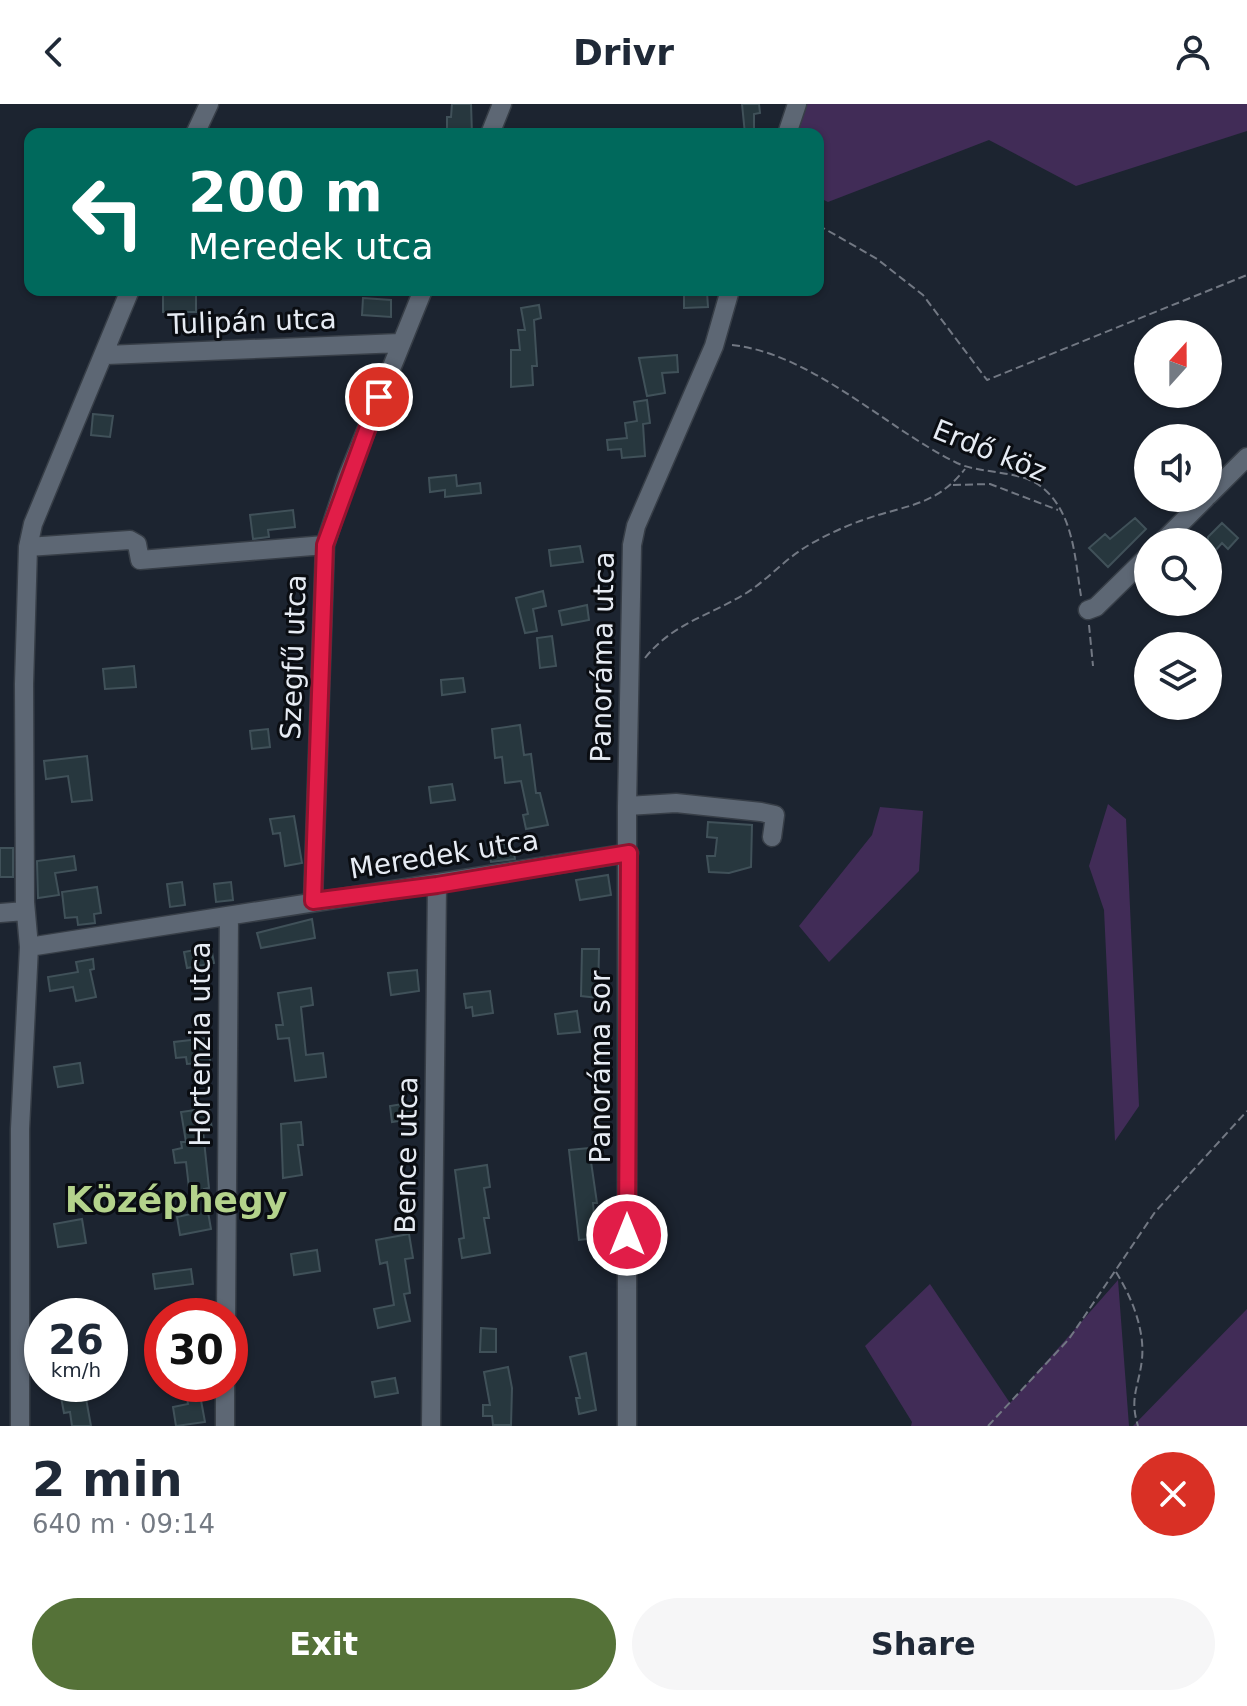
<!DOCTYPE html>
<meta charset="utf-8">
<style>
:root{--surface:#fff;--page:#f6f6f7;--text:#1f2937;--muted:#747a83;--accent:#557238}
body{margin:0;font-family:"DejaVu Sans",sans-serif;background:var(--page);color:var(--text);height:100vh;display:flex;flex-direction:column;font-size:30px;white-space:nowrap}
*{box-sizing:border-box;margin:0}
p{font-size:26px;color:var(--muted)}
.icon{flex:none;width:44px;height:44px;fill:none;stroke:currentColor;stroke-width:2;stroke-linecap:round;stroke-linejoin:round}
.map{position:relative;height:1322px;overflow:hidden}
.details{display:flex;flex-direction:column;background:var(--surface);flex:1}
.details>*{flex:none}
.banner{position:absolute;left:24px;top:24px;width:800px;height:168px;border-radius:16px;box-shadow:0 2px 6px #0004;background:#00695c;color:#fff;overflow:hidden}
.needle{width:52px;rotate:21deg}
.controls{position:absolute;left:1134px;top:216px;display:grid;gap:16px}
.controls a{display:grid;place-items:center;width:88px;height:88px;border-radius:50%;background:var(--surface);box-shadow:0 2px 6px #0004;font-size:40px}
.speed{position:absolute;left:24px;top:1194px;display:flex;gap:16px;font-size:40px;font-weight:700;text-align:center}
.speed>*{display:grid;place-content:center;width:104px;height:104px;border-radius:50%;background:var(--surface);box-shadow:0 2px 6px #0004;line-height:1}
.speed small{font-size:20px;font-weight:400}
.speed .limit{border:12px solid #d22;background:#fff;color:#111}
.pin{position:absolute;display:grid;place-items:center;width:68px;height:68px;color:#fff;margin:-34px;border:4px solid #fff;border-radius:50%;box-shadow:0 2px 8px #0007}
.me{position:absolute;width:88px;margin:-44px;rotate:0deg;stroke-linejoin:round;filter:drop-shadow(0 0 6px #0008)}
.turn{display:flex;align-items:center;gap:28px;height:168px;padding:0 32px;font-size:36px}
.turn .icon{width:104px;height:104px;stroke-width:2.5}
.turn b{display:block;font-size:56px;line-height:68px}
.round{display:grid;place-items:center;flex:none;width:84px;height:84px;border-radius:42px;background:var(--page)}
.overview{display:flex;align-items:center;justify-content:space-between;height:136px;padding:0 32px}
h1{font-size:48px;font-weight:800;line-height:60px}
.button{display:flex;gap:16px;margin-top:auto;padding:16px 32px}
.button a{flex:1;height:92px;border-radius:48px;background:var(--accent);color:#fff;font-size:32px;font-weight:800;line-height:92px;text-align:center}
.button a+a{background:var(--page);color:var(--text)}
header{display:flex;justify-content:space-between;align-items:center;height:104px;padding:0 32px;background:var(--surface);font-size:36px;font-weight:800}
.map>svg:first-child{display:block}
.green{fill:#412c57}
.building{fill:#27373e;stroke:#405159;stroke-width:2}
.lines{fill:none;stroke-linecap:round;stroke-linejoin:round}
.minor-casing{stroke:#373e47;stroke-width:21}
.path{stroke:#727883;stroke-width:2;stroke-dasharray:8 4;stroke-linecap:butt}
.minor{stroke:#5d6774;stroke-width:18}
.route-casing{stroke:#92132f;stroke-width:20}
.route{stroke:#e11d48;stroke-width:14}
.labels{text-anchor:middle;stroke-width:6;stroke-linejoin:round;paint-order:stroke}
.street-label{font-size:28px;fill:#e6ebf3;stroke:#0a0d12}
.district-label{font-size:36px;font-weight:bold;fill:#b4d38c;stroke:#0a0d12}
</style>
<header><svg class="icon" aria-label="back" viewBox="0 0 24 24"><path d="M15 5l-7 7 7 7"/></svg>Drivr<svg class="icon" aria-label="person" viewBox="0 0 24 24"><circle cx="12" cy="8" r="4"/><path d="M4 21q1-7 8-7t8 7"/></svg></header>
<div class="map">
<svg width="1247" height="1322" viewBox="0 0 1247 1322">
<rect width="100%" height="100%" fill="#1c2430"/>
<path class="green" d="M796,0H1247V27L1076,82L989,36L828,98L818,93V30H787Z
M1108,700L1126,715L1139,1002L1115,1037L1104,806L1089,762Z
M880,703L923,707L919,767L829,858L799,822L872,731Z
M1118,1176L1129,1322H911L912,1318L865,1242L930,1180L1010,1299Z
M1247,1205V1322H1133Z"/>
<path class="building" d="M452,0H471L472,30H447V13H451Z
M742,0H759L760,9L754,10V30H745Z
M163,186L196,190V208H163Z
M707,188L708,203L684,204V189Z
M363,194L391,196V213L362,211Z
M539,201L541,214L534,216L537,262H532L533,281L511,283V246H520L518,226H525L521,204Z
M677,251L678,268L662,269L665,289L647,292L639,254Z
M647,296L650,319L643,320L645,352L622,354L621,345L608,346L607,336L627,334L625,319L637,317L634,298Z
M93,310L113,312L110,333L91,331Z
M456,371L457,382L480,379L481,389L445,393V386L430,388L429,374Z
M293,406L295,423L268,426L269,433L253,435L250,411Z
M1135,414L1146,425L1108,463L1089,444L1105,430L1110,435Z
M1222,419L1238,434L1228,445L1222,439L1208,455V433Z
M580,442L583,458L551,462L549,446Z
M543,487L546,502L533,505L537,527L525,529L516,494Z
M587,501L589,516L562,521L559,507Z
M552,532L556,562L540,564L537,534Z
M134,562L136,583L105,585L103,565Z
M463,574L465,588L442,591L441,576Z
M520,621L524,651L531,650L536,689H540L548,721L526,725L523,711L528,710L521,677L505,679L502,653L495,654L492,625Z
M268,625L270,643L252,645L250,627Z
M87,652L92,696L72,698L68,672L46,675L44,657Z
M452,680L455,696L431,699L429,683Z
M294,712L302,759L285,762L280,729L273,730L270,715Z
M708,718L752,721L751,763L729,769L709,768L707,752H715L717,734L707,733Z
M512,738L515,755L491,758L488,743Z
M0,744H13V773H0Z
M74,752L76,766L55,769L59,791L38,794L37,757Z
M608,771L611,791L580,796L576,776Z
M182,778L185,801L170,803L167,780Z
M231,778L233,796L216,798L214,780Z
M97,783L101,809L94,810L95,819L78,821L77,813L65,814L62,788Z
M312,815L315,834L261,844L257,829Z
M211,843L214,859L187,864L184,848Z
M582,845H599L598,894L581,892Z
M93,855L94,865L90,866L96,893L76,897L73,883L50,887L48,873L78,868L76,858Z
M417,866L419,887L391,891L388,869Z
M311,884L313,901L301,903L306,951L323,949L326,973L295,977L289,934L278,935L276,921H283L278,889Z
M490,887L493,909L473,912L472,903L466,904L464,890Z
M577,907L580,928L558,930L555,910Z
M208,934L210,958L187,960L186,953L176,954L174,938Z
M80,959L83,979L58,983L54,963Z
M415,998L417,1014L392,1018L390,1002Z
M209,1004L212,1026L203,1027L209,1084L204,1085L211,1125L180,1131L177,1113L191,1110V1101L186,1058L175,1059L173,1046L182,1044L181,1038H186L181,1008Z
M301,1018L303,1041H298L302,1071L283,1074L281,1020Z
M589,1044L597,1099H593L596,1134L579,1136L569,1046Z
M487,1061L490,1083L484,1084L489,1114H484L490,1149L462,1154L459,1135L464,1134L455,1066Z
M82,1115L86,1139L58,1143L54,1120Z
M409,1130L413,1154L405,1155L410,1189L404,1190L410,1217L378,1224L374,1205L394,1201L387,1158L380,1160L376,1136Z
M317,1146L320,1167L294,1171L291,1150Z
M191,1165L193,1180L155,1185L153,1170Z
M481,1224L496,1225V1248H480Z
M586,1249L596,1306L579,1310L576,1294H580L570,1253Z
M508,1263L512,1284L511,1321H493L492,1312H483V1301H490L484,1268Z
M395,1274L398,1289L375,1293L372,1278Z
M185,1280H198L205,1318L176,1322L173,1303L188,1300Z
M85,1289L91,1322H72L70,1308L64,1309L61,1293Z"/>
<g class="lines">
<defs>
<path id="minor" d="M195,30L209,0
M490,30L502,0
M787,30L797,0
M106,251L400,239
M1208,392L1247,353
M1162,438L1206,394
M28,443L130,436L137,440L140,456L325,441
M1088,506L1096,503L1148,452
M627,702L676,699L761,708L775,711L772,733
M313,797L325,441L347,374L423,186
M0,809L25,807
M29,843L629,749
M226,1212L229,812
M20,1322V1025L29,843L25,798L24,580L28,443L33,420L130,186
M225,1322V1280
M431,1322L437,781
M627,1322V702L632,441L636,422L714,242L730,186"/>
</defs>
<use href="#minor" class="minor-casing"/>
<path class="path" d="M818,121L877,155L923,191L987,276L1247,171
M732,241C813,250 884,323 957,359C983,371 1022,365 1044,385C1074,411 1075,456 1081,492
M953,381L990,380L1058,406
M1089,521L1093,562
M645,554C672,520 708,512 743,491C764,479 781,459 801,446C819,434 843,423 863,416C904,401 935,403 965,365
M1116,1168C1131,1192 1145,1225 1142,1255C1139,1283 1129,1293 1138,1322
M988,1322L1069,1235L1155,1108L1247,1007"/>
<use href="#minor" class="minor"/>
</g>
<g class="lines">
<defs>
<path id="route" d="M379,293L325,441L313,797L437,781L629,749L627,1131"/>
</defs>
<use href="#route" class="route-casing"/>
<use href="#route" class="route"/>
</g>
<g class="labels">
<g class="street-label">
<text transform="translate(252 217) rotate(-2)" y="10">Tulipán utca</text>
<text transform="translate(990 346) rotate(22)" y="10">Erdő köz</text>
<text transform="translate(293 553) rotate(-88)" y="10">Szegfű utca</text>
<text transform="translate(602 553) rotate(-89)" y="10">Panoráma utca</text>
<text transform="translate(444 750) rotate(-9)" y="10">Meredek utca</text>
<text transform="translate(200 940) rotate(-90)" y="10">Hortenzia utca</text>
<text transform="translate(600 963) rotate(-90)" y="10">Panoráma sor</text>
<text transform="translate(406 1051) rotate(-89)" y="10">Bence utca</text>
</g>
<g class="district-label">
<text x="176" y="1108">Középhegy</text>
</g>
</g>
</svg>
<div class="controls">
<a><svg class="needle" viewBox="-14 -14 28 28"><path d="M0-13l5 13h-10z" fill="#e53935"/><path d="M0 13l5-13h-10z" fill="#747a83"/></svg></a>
<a><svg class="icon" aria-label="sound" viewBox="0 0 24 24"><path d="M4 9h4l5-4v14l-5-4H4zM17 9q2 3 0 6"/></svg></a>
<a><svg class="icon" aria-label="search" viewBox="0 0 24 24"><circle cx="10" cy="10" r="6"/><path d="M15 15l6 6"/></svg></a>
<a><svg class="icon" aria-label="layers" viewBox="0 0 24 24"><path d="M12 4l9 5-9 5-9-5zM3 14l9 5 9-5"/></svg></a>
</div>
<div class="speed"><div>26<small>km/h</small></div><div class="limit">30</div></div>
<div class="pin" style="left:379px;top:293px;background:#d93025"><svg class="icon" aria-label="arrive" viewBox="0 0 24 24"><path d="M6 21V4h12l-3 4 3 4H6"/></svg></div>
<svg class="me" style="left:627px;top:1131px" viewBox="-20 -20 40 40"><circle r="17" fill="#e11d48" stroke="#fff" stroke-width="3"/><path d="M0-11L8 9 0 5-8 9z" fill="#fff"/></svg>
<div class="banner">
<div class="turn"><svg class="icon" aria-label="left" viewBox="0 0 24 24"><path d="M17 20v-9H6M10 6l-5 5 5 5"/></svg><div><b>200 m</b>Meredek utca</div></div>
</div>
</div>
<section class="details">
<div class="overview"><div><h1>2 min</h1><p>640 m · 09:14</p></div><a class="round" style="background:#d93025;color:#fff"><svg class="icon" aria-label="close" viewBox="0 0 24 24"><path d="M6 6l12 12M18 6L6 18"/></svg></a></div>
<div class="button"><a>Exit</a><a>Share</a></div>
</section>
